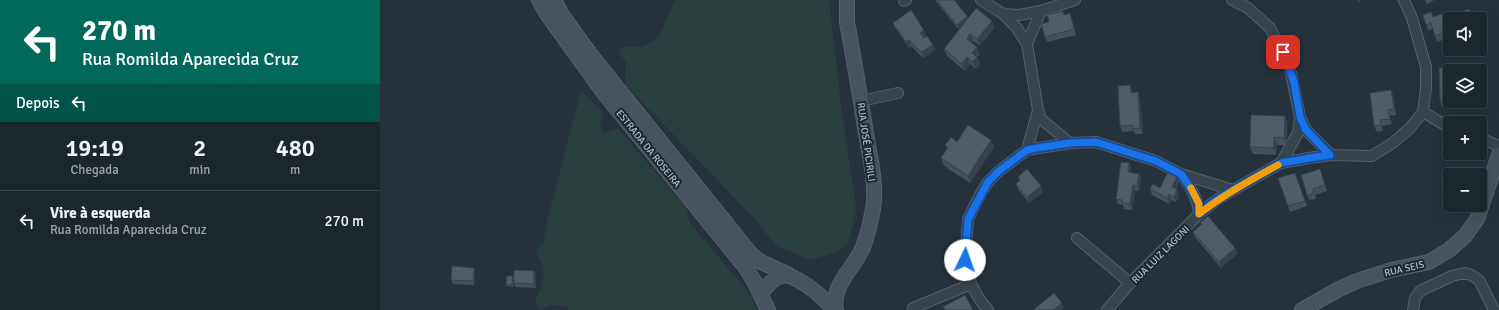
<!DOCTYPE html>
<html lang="pt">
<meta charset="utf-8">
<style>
:root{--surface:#1c262d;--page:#252e35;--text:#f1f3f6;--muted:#a0a5aa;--line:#3a4349}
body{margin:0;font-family:Signika,sans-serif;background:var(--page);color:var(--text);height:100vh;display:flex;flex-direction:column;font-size:15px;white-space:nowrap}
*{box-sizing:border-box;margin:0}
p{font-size:13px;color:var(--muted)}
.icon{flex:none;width:22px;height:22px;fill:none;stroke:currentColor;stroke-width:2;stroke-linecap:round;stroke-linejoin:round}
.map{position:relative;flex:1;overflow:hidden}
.drawer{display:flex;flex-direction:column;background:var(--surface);width:380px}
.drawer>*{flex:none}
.banner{background:#00695c;color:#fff;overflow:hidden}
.controls{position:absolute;left:1063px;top:12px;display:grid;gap:8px}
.controls a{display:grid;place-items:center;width:44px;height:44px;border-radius:4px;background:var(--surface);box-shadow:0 4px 16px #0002,0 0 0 1px var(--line);font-size:20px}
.pin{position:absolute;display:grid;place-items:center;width:34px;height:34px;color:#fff;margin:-17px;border-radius:8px;box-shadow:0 2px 6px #0006}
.me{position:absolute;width:44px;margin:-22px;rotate:3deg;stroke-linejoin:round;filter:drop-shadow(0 0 3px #0008)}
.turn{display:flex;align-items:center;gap:14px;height:84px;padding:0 16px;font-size:18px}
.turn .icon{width:52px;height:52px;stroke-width:2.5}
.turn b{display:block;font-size:28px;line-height:34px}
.then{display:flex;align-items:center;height:38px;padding:0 16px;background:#0003;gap:8px;font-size:15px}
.eta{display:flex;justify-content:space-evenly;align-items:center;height:68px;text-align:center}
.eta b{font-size:24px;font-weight:600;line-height:28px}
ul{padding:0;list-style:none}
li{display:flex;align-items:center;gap:12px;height:60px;padding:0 16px;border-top:1px solid var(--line)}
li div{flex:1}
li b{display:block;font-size:15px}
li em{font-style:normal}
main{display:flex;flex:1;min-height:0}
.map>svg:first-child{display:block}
.green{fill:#273f3d}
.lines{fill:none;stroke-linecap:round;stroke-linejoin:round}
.street-casing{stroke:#56616a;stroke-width:12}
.secondary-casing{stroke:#56616a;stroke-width:16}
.street{stroke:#38434c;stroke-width:10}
.secondary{stroke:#47535f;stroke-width:14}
.wall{fill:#45505a}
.shaded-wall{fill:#38414a}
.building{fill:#505d69;stroke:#38414a}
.route-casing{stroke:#114b97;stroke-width:10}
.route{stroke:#1a73e8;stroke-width:7}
.slow{stroke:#f59e0b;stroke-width:7}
.labels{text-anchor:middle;stroke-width:4;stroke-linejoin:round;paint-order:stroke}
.street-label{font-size:10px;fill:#b4bec7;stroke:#1d2831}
</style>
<main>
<section class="drawer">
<div class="banner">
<div class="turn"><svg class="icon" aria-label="left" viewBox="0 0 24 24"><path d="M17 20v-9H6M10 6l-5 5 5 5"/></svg><div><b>270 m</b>Rua Romilda Aparecida Cruz</div></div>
<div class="then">Depois<svg class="icon" aria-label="left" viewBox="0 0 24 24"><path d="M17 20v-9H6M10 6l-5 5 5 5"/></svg></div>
</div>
<div class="eta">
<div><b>19:19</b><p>Chegada</p></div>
<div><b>2</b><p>min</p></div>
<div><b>480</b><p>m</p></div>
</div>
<ul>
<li><svg class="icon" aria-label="left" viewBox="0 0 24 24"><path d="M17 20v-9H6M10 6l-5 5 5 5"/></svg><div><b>Vire à esquerda</b><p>Rua Romilda Aparecida Cruz</p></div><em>270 m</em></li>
</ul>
</section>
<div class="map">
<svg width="1119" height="310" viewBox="0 0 1119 310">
<rect width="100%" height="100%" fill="#25323c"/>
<path class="green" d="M295,0H449L462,113L476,206L474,222L467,245L453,253L430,260L396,246L375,219L245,85L246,63L238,50L247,46L261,47L279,37Z
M201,91L224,113L220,124L223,134L238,128L305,206L310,223L369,293L378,310H188L187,307L171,305L159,310L155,302C165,279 167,275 156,251L164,242L166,225Z"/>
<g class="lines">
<defs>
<path id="street" d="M601,0L623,14L637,28L647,44L658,110L647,150
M852,0L868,8L890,28L903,52L911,73L920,117L918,133L901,163
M524,1L526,0
M623,14L639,15L661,11L695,0
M647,44L661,11
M481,101L518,93
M658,110L661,119L690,143
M1043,112L1070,128
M920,117L926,130L951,155
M1100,138L1119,146
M801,174C810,186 818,198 819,214
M697,238L750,283
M533,308L591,284
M608,310L600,300L591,284L585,260L588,219L600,195L608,182L619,171L647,150L690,143L716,142L776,161L801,174L853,190
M727,310L750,283L819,214L835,201L853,190L901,163L929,158L951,155L992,156L1014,142L1030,128L1043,112L1046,88V67L1032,18L1024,0
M1033,310L1035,298L1040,291L1072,276L1085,273L1091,275L1099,280L1114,310"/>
<path id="secondary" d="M159,0L167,14L224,93L366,268L374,281L388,310
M174,0L182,15L210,54L370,253L379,261L409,275
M381,294C387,285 397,273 409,276C412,276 415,279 418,280C433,288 443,297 454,310
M456,310C451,284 474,269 483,247C487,237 491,220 493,209C497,184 490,158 486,133C480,96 474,59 467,22V0
M922,310L959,289L977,281L1011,270L1049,262L1069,250L1085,236L1097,219L1119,155"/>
</defs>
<use href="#street" class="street-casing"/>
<use href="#secondary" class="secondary-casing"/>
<use href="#street" class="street"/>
<use href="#secondary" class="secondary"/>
</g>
<path class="wall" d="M555,0H574L587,16L588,19L612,21L614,28L600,46L593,41L592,43L600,54L597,57L600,64L596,69L590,64L585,71L567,56L564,49L579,30Z
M1045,0H1054L1047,4Z
M1068,12L1069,38L1057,42L1053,29L1048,30L1043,15L1053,17Z
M684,15L692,19L696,35L667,42L665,37L669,22Z
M513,23L544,30L546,36L543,38L555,50L543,58L531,46L529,48L515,28Z
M1059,68H1083L1084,71H1070V101H1073V107H1062L1060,101Z
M750,85L753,93L758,92L760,98L763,134H755L754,131L742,132L740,126Z
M1013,95L1016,115L1010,116L1012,124L1002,126L1003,131L997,132L994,126Z
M907,123V145H897L896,155L873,154L870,147Z
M577,142L614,147L590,183L564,166L561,158L567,149L565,145Z
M749,163L751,169L750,172L759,174L761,179L759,191H755L752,210L744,209L743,205L738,204L736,199Z
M940,169L947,191L935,195L936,199L929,200L927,195Z
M915,173L927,206L910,212L898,178Z
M638,177L663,192L649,203L638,189L636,184L639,181Z
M799,182L796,189L799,195L796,202L791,200L789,204L772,195L770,189L780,188Z
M820,223L855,248L857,254L841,268L815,237L813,232L821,225Z
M94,268L95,271L94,285L73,284L71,280Z
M154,271L156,274V288L135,287L134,283Z
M133,276L134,278L133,287L127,286L126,284Z"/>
<path class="shaded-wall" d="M977,0H982L978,3Z
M587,16L589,22L579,30L577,25Z
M612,21L614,28L600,46L597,39Z
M544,30L546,36L542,39L540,33Z
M590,34L593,41L589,46L587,39Z
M529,40L531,46L529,48L526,42Z
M553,45L555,50L543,58L541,52Z
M597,47L600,54L597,57L600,64L596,69L593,62L592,53Z
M587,57L590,64L585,71L582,64Z
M750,85L752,90L753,99L751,93Z
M1011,90L1013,95L1016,115L1014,109Z
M758,92L760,98L763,134L760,128Z
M1071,101H1073V107Z
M1008,110L1010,116L1012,124L1010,119Z
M905,116L907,123V145L904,138Z
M1000,120L1002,126L1003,131L1001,125Z
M894,137L897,145L896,155L894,148Z
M611,140L614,147L590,183L588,176Z
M749,163L751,169L750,178L748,172Z
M759,174L761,179L759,191L757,186Z
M797,177L799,182L794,192L792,187Z
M753,185L755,191L752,210L750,204Z
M661,186L663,192L649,203L647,197Z
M797,189L799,195L796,202L794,197Z
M789,194L791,200L789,204L787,198Z
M855,248L857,254L841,268L839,262Z
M94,268L95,271L94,285L93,281Z
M154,271L156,274V288L154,284Z
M682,303L684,308L682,310H673Z"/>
<path class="building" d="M557,0H574L587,16L577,25Z
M596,8L612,21L597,39L590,34L587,39L597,47L592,53L597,57L593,62L587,57L582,64L564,49Z
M1089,9L1093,19H1070V39L1067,32L1055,36L1051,23L1046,25L1043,15L1051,12L1053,17L1068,12L1069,16Z
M531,10L544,30L540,33L544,38L547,36L553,45L541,52L529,40L526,42L513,23Z
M683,11L684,15L690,13L694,29L665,37L661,24L669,22L667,15Z
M1059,68H1083V71H1070V101H1071H1060Z
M750,85L751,93L758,92L760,128L753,129V125L740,126L738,86Z
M1011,90L1014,109L1008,110L1010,119L1000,120L1001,125L994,126L990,93Z
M871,115L905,116L904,138L894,137V148L870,147Z
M588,125L611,140L588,176L561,158L568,147L565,145L571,137L577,142Z
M741,162L749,163L748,172L759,174L757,186L753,185L750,204L742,203V200L736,199Z
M647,169L661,186L647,197L636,184L640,180L638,177Z
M940,169L945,185L933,189L934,193L927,195L921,175Z
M788,172L797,177L792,187L797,189L794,197L789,194L787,198L770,189L773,184L780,188Z
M915,173L925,201L908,206L898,178Z
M828,216L855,248L839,262L813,232L822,224L820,223Z
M72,266L94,268L93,281L71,280Z
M134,270L154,271V284L134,283Z
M127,276H133L132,285L126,284Z
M674,293L682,303L673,310H653Z
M585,295L593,310H565L563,307Z"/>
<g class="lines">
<defs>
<path id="route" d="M585,260L588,219L608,182L619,171L647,150L657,148L690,143L716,142L776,161L801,174L811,189L819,204V214L835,201L853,190L901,163L930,158L950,155L926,130L920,117L914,82L903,52"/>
</defs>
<use href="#route" class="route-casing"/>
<use href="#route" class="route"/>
<path class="slow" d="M811,188L819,204V214C843,195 870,180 898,165"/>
</g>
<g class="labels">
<g class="street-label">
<text transform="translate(487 142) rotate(82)" y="4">RUA JOSÉ PICIRILI</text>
<text transform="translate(269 148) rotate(51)" y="4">ESTRADA DA ROSEIRA</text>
<text transform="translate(780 254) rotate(-45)" y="4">RUA LUIZ LAGONI</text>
<text transform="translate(1024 268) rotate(-13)" y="4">RUA SEIS</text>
</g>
</g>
</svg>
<div class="controls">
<a><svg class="icon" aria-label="sound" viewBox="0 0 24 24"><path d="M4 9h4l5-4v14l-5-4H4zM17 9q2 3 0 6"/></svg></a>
<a><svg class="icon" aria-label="layers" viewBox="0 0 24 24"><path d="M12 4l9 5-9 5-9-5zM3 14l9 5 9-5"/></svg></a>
<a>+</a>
<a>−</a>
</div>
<div class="pin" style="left:903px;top:52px;background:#d93025"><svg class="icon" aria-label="arrive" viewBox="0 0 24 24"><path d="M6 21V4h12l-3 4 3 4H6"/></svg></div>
<svg class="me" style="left:585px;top:260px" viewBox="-20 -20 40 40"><circle r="19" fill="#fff"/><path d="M0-13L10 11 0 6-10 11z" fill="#1a73e8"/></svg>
</div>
</main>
